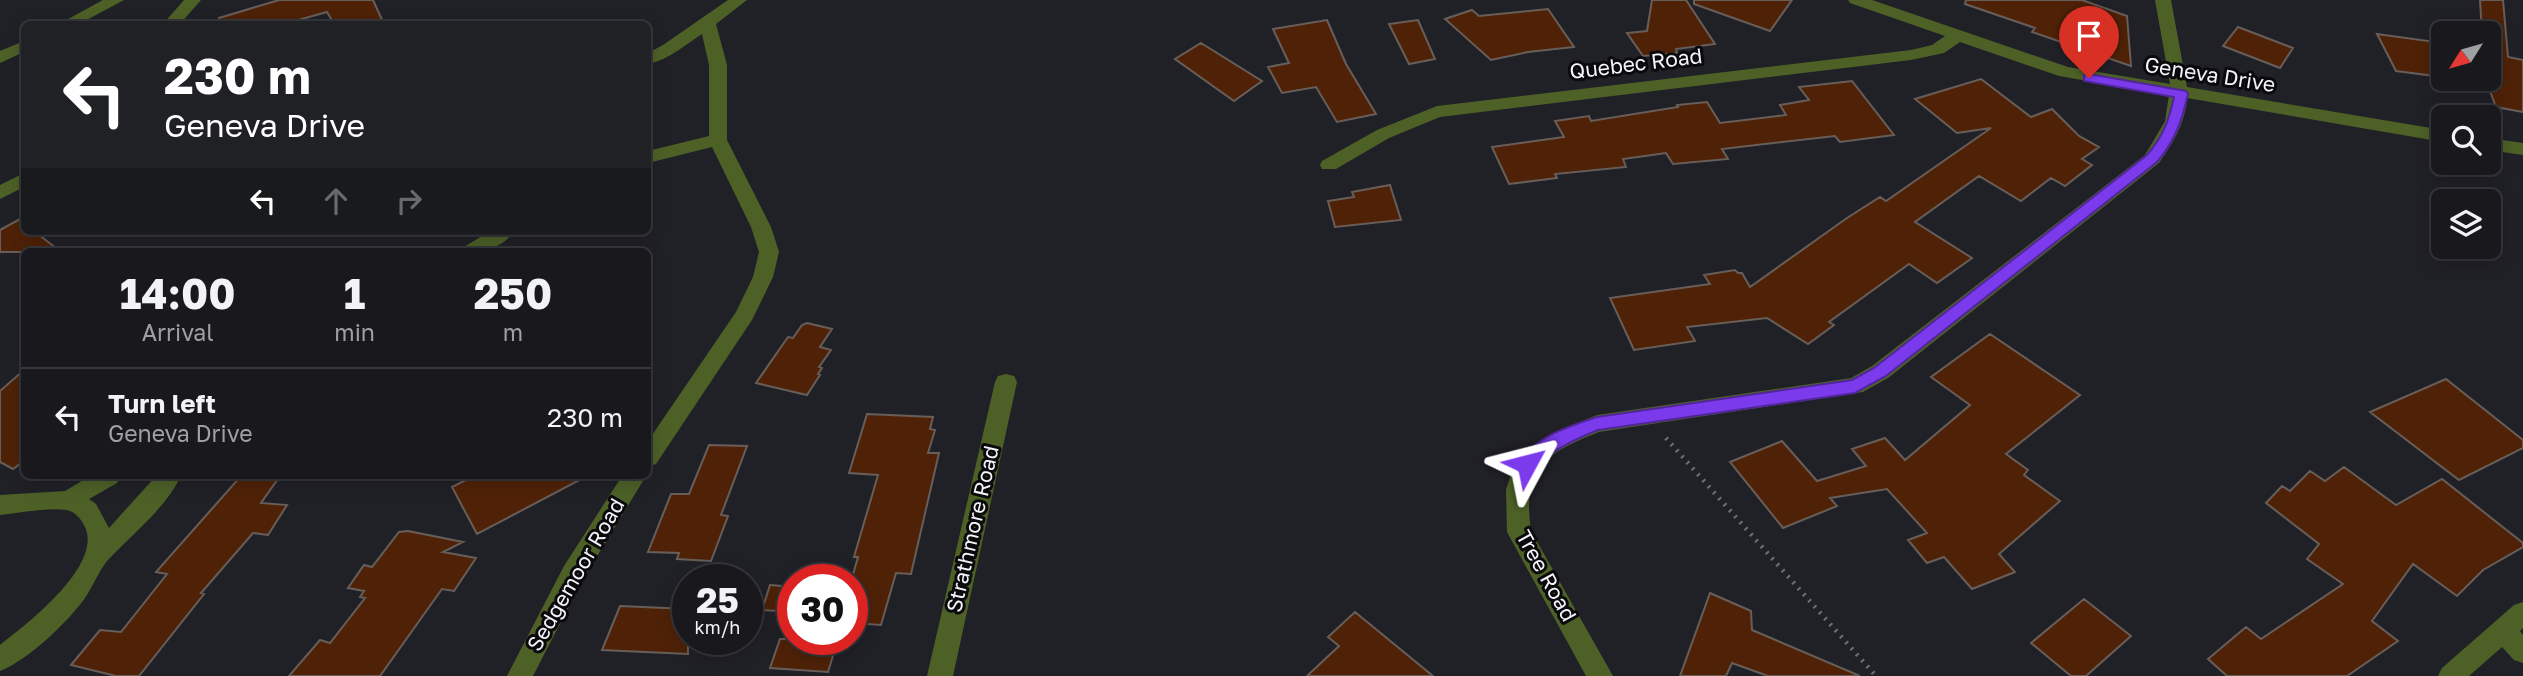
<!DOCTYPE html>
<style>
:root{--surface:#18181d;--page:#212126;--text:#f1f3f6;--muted:#9fa0a4;--line:#36373b}
body{margin:0;font-family:"Golos Text",sans-serif;background:var(--page);color:var(--text);height:100vh;display:flex;flex-direction:column;font-size:26px;white-space:nowrap}
*{box-sizing:border-box;margin:0}
p{font-size:23px;color:var(--muted)}
.icon{flex:none;width:38px;height:38px;fill:none;stroke:currentColor;stroke-width:2;stroke-linecap:round;stroke-linejoin:round}
.map{position:relative;flex:1;overflow:hidden}
.side{position:absolute;left:21px;top:248px;width:630px;height:231px;display:flex;flex-direction:column;background:var(--surface);border-radius:10px;box-shadow:0 4px 18px #0003,0 0 0 2px var(--line)}
.side>*{flex:none}
.guide{position:absolute;left:21px;top:21px;width:630px;height:214px;border-radius:10px;box-shadow:0 4px 18px #0003,0 0 0 2px var(--line);background:#202124;color:#fff;overflow:hidden}
.needle{width:46px;rotate:233deg}
.fabs{position:absolute;left:2431px;top:21px;display:grid;gap:14px}
.fabs a{display:grid;place-items:center;width:70px;height:70px;border-radius:10px;background:var(--surface);box-shadow:0 4px 18px #0003,0 0 0 2px var(--line);font-size:35px}
.speed{position:absolute;left:672px;top:564px;display:flex;gap:14px;font-size:35px;font-weight:700;text-align:center}
.speed>*{display:grid;place-content:center;width:91px;height:91px;border-radius:50%;background:var(--surface);box-shadow:0 4px 18px #0003,0 0 0 2px var(--line);line-height:1}
.speed small{font-size:18px;font-weight:400}
.speed .limit{border:10px solid #d22;background:#fff;color:#111}
.pin{position:absolute;display:grid;place-items:center;width:60px;height:60px;color:#fff;margin:-72px -30px;border-radius:50% 50% 50% 0;rotate:-45deg;box-shadow:0 0 7px #0007}
.pin .icon{rotate:45deg}
.me{position:absolute;width:77px;margin:-38px;rotate:52deg;stroke-linejoin:round;filter:drop-shadow(0 0 5px #0008)}
.turn{display:flex;align-items:center;gap:24px;height:147px;padding:0 28px;font-size:32px}
.turn .icon{width:91px;height:91px;stroke-width:2.5}
.turn b{display:block;font-size:49px;line-height:60px}
.lanes{display:flex;align-items:center;height:66px;padding:0 28px;background:#0003;justify-content:center;gap:35px;direction:ltr}
.lanes .off{opacity:.35}
.eta{display:flex;justify-content:space-evenly;align-items:center;height:119px;text-align:center}
.eta b{font-size:42px;font-weight:700;line-height:49px}
ul{padding:0;list-style:none}
li{display:flex;align-items:center;gap:21px;height:98px;padding:0 28px;border-top:2px solid var(--line)}
li div{flex:1}
li b{display:block;font-size:26px}
li em{font-style:normal}
.map>svg:first-child{display:block}
.building{fill:#4f2207;stroke:#685e59;stroke-width:2}
.lines{fill:none;stroke-linecap:round;stroke-linejoin:round}
.path{stroke:#6f6f75;stroke-width:4.5;stroke-dasharray:2 6;stroke-linecap:butt}
.minor{fill:#4d6127;fill-rule:evenodd}
.route{fill:#7c3aed;stroke:#51269a;stroke-width:2}
.labels{text-anchor:middle;stroke-width:6;stroke-linejoin:round;paint-order:stroke}
.street-label{font-size:21px;fill:#f3f3f9;stroke:#0a0a0d}
</style>
<div class="map">
<svg width="2523" height="676" viewBox="0 0 2523 676">
<rect width="100%" height="100%" fill="#202027"/>
<path class="building" d="M279,0H373L384,24H334L327,12L284,24H220L219,18Z
M1652,0H1686L1715,44L1676,49L1677,53L1643,56L1627,33L1647,31Z
M1694,0H1792L1770,31L1694,4Z
M1966,0H2082L2127,16L2131,66L2032,32L2035,28L1965,4Z
M2480,0H2503L2508,57L2523,60V112L2496,107L2487,83L2454,79H2488V33H2482Z
M1548,9L1574,47L1528,52L1491,60L1445,19L1472,10L1479,16Z
M1327,20L1346,64L1376,114L1337,122L1316,87L1282,93L1268,67L1289,63L1273,29Z
M1418,20L1435,59L1409,64L1389,24Z
M2238,27L2293,48L2280,68L2223,46Z
M2377,34L2443,43V77L2396,71Z
M1201,43L1262,81L1234,101L1175,59Z
M1981,79L2031,117L2052,109L2079,136L2099,147L2082,159L2092,165L2065,186L2051,178L2021,201L1979,176L1915,222L1972,258L1937,283L1909,264L1829,322L1834,325L1808,344L1767,318L1687,327L1695,341L1634,350L1610,298L1710,284L1704,275L1735,270L1738,273H1742L1750,287L1847,218L1880,197L1886,201L1991,128L1957,133L1915,99Z
M1852,81L1894,135L1840,142L1835,136L1722,149L1728,159L1673,164L1666,153L1623,159L1626,167L1555,174L1557,178L1509,184L1492,147L1564,137L1555,121L1589,116L1591,121L1678,107L1677,105L1707,102L1720,123L1786,115L1780,105L1809,100L1799,87Z
M1390,185L1401,220L1335,227L1328,201L1354,197L1352,192Z
M20,219L24,223V231H34L61,252H0V230Z
M807,323L832,329L820,347L831,350L819,367L822,368L818,374L820,375L807,395L756,383L788,337L793,338L802,325Z
M1990,334L2080,395L2006,454L2028,470L2024,475L2060,501L1999,554L2015,572L1972,589L1944,557L1927,563L1908,540L1927,533L1887,489L1830,498L1837,506L1783,528L1730,462L1782,441L1817,481L1866,466L1852,449L1885,438L1905,460L1970,405L1931,377Z
M24,370V461L13,469L0,462V391Z
M2446,379L2523,440V448L2459,480L2370,412Z
M867,414L933,417L930,429L935,430L928,453H939L911,574L896,573L881,625L852,623V578L858,557H854L878,475L849,473Z
M709,445L747,446L721,515L728,516L711,561L677,559L679,553L648,552L671,494H689Z
M2344,467L2396,505L2442,479L2523,543V547L2483,570L2457,596L2413,564L2372,621L2398,641L2347,676H2227L2208,659L2246,627L2261,639L2343,584L2307,559L2319,544L2266,503L2282,486L2290,491L2310,471L2325,481Z
M241,476H280L261,503L287,505L268,535L253,533L201,593L204,594L139,676H116L71,665L100,630L121,632L167,574L156,572Z
M474,476H587L477,534L452,487Z
M408,531L463,542L443,552L476,558L454,591L442,589L380,676H289L320,640L330,643L365,598L360,597L364,591L348,588L364,565L372,567L399,532Z
M770,585L793,587V612L762,610Z
M1710,593L1751,611L1752,630L1860,676H1768L1732,663L1726,676H1680Z
M2084,599L2131,636L2086,676H2071L2031,643Z
M620,606L688,609V654L602,650Z
M1355,612L1433,676H1307L1339,646L1328,637Z
M780,639H838L828,672L770,668Z"/>
<g class="lines">
<path class="path" d="M1666,438L1876,676"/>
<path class="minor" d="M103,0H124L79,24H59Z
M184,0H201L180,24H163Z
M728,0H747L716,24L727,65V140L771,227L779,252L773,277L752,320L656,464L648,467V441L736,312L753,277L759,252L751,227L712,147L648,163V151L709,136V65L702,34C685,45 668,60 648,64V53L663,45Z
M1848,0H1872L2068,67L2170,84L2155,0H2171L2187,87L2443,130V142L2187,98C2185,124 2173,143 2159,163L1888,378L1863,392L1599,432C1544,454 1522,468 1531,531L1613,676H1586L1507,532L1506,490L1511,474L1523,454L1551,434L1597,415L1851,378L1872,366L2145,155L2165,121L2169,95L2059,76L1960,42L1944,53L1911,60L1440,117L1389,138L1336,169H1322L1320,165L1322,161L1377,130L1437,106L1911,50L1932,45L1945,36L1850,3Z
M24,41V52L0,63V51Z
M2488,138L2523,143V155L2488,150Z
M24,173V187L0,199V185Z
M490,231H514C502,250 481,252 461,252L464,247Z
M1006,374L1014,376L1017,382L953,676H927L995,382L998,376Z
M90,476H120L117,483L89,499L96,504L109,528L156,476H181C165,509 132,534 107,561C99,571 93,586 85,598C68,622 27,661 0,671V645C26,625 103,566 85,527C81,519 75,511 66,510C48,507 19,513 0,515V495L65,491Z
M622,476H646L582,581L533,676H507L564,566Z
M2523,602V628L2520,631L2523,635V663L2514,660L2502,647L2469,676H2438L2442,668L2514,605Z"/>
</g>
<path class="route" d="M2089,74L2186,91L2188,94C2182,121 2175,141 2157,162L1886,376L1855,393L1598,430C1573,440 1553,450 1533,468H1521L1519,464C1533,437 1570,426 1597,417L1852,380L1874,368L2147,155C2163,137 2169,120 2174,97L2084,81V75Z"/>
<g class="labels">
<g class="street-label">
<text transform="translate(1636 64) rotate(-7)" y="7">Quebec Road</text>
<text transform="translate(2210 75) rotate(9)" y="7">Geneva Drive</text>
<text transform="translate(973 529) rotate(-77)" y="7">Strathmore Road</text>
<text transform="translate(576 575) rotate(-60)" y="7">Sedgemoor Road</text>
<text transform="translate(1546 576) rotate(61)" y="7">Tree Road</text>
</g>
</g>
</svg>
<div class="fabs">
<a><svg class="needle" viewBox="-14 -14 28 28"><path d="M0-13l5 13h-10z" fill="#e53935"/><path d="M0 13l5-13h-10z" fill="#9fa0a4"/></svg></a>
<a><svg class="icon" aria-label="search" viewBox="0 0 24 24"><circle cx="10" cy="10" r="6"/><path d="M15 15l6 6"/></svg></a>
<a><svg class="icon" aria-label="layers" viewBox="0 0 24 24"><path d="M12 4l9 5-9 5-9-5zM3 14l9 5 9-5"/></svg></a>
</div>
<div class="speed"><div>25<small>km/h</small></div><div class="limit">30</div></div>
<div class="pin" style="left:2089px;top:78px;background:#d93025"><svg class="icon" aria-label="arrive" viewBox="0 0 24 24"><path d="M6 21V4h12l-3 4 3 4H6"/></svg></div>
<svg class="me" style="left:1527px;top:464px" viewBox="-20 -20 40 40"><path d="M0-17L14 15 0 8-14 15z" fill="#7c3aed" stroke="#fff" stroke-width="4"/></svg>
<div class="guide">
<div class="turn"><svg class="icon" aria-label="left" viewBox="0 0 24 24"><path d="M17 20v-9H6M10 6l-5 5 5 5"/></svg><div><b>230 m</b>Geneva Drive</div></div>
<div class="lanes"><svg class="icon" aria-label="left" viewBox="0 0 24 24"><path d="M17 20v-9H6M10 6l-5 5 5 5"/></svg><svg class="icon off" aria-label="ahead" viewBox="0 0 24 24"><path d="M12 20V5M6 11l6-6 6 6"/></svg><svg class="icon off" aria-label="right" viewBox="0 0 24 24"><path d="M7 20v-9h11M14 6l5 5-5 5"/></svg></div>
</div>
<section class="side">
<div class="eta">
<div><b>14:00</b><p>Arrival</p></div>
<div><b>1</b><p>min</p></div>
<div><b>250</b><p>m</p></div>
</div>
<ul>
<li><svg class="icon" aria-label="left" viewBox="0 0 24 24"><path d="M17 20v-9H6M10 6l-5 5 5 5"/></svg><div><b>Turn left</b><p>Geneva Drive</p></div><em>230 m</em></li>
</ul>
</section>
</div>
